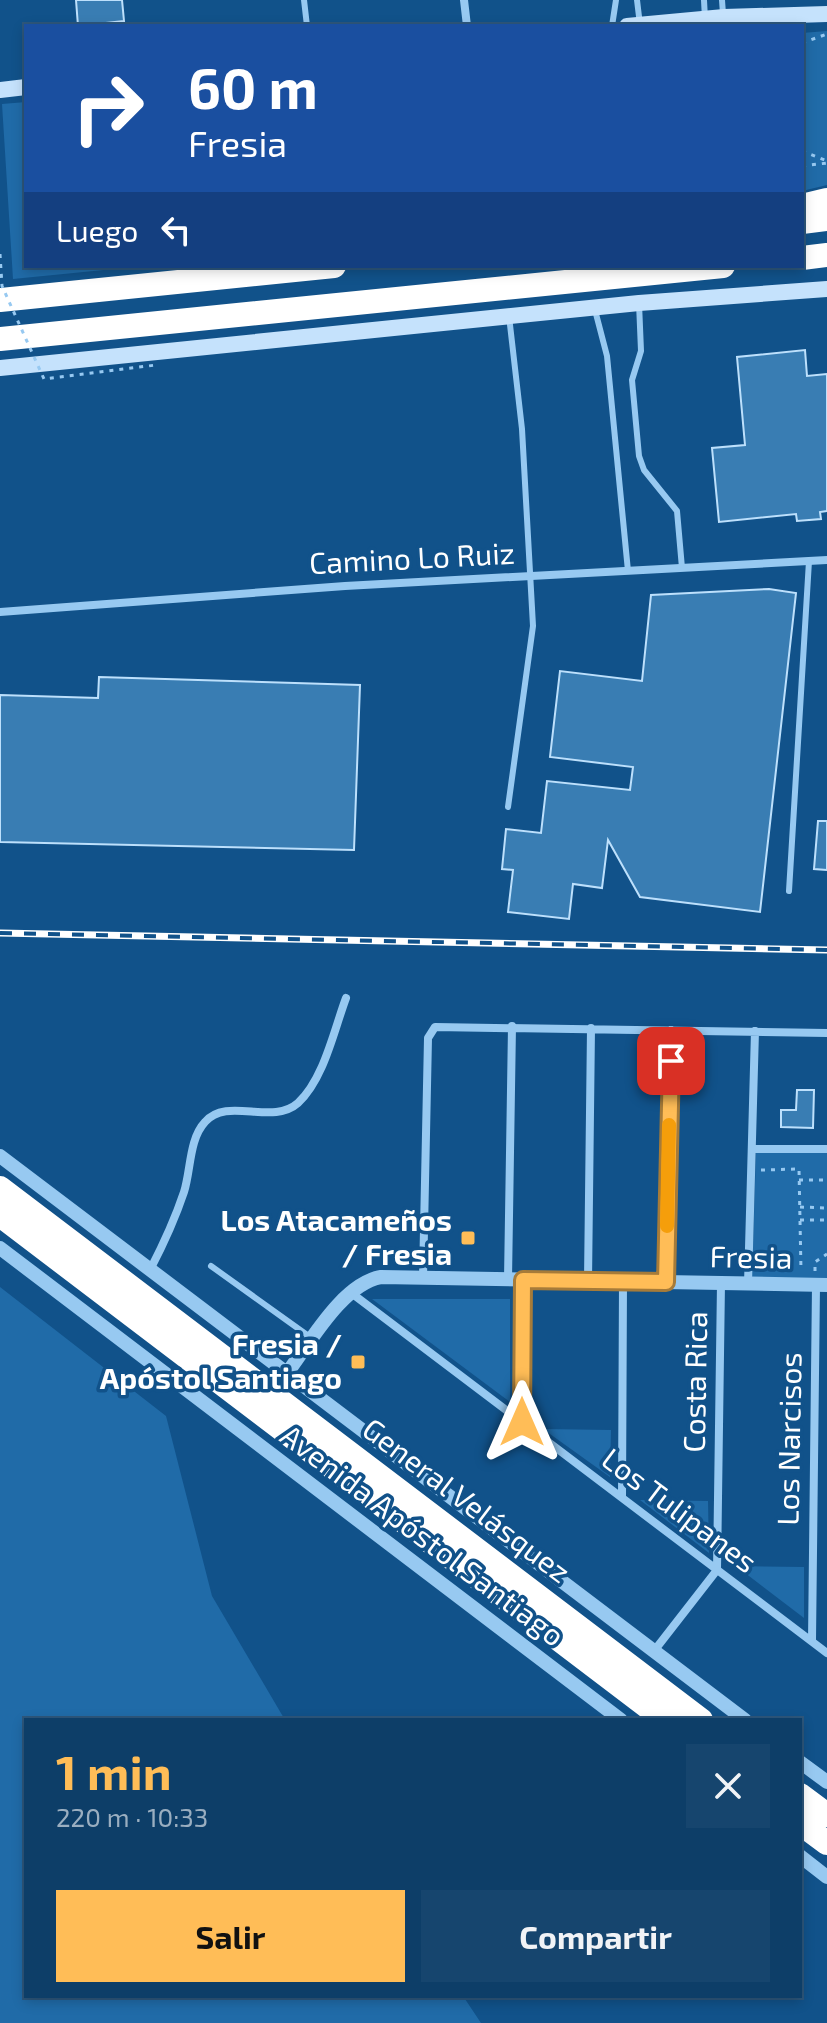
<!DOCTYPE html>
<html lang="es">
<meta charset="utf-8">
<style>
:root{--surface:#0d3e68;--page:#16456e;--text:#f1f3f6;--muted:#9aaec0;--line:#2d577c;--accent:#ffbd57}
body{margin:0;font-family:"Exo 2",sans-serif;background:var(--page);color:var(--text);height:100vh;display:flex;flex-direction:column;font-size:30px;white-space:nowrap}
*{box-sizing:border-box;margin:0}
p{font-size:26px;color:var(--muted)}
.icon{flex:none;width:44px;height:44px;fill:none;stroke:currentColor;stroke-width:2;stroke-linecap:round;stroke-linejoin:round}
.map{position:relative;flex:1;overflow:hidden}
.panel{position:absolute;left:24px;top:1718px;width:778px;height:280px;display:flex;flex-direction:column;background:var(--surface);border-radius:0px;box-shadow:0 4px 12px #0003,0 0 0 2px var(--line)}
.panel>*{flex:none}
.banner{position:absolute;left:24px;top:24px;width:780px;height:244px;border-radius:0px;box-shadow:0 4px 12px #0003,0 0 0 2px var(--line);background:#1a4fa0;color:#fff;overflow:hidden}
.pin{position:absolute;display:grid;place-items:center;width:68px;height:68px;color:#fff;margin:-34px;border-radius:16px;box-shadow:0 4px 12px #0006}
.me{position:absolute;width:88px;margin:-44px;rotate:0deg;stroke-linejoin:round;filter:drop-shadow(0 0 6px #0008)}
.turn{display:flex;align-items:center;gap:28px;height:168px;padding:0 32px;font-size:36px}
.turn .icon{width:104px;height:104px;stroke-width:2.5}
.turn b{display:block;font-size:56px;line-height:68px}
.then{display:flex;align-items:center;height:76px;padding:0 32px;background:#0003;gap:16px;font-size:30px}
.round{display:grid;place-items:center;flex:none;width:84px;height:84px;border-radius:0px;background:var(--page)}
.overview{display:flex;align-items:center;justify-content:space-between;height:136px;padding:0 32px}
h1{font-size:48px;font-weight:700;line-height:60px;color:var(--accent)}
.action{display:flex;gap:16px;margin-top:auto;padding:16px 32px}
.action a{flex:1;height:92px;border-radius:0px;background:var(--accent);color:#111;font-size:32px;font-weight:700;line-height:92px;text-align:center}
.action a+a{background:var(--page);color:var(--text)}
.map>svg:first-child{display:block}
.green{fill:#206ba8}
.building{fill:#397db3;stroke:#bde0fc;stroke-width:2}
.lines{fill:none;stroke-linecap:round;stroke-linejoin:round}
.path{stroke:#97c9f1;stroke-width:3;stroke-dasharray:4 6;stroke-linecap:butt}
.service{stroke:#97c9f1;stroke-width:6}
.minor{stroke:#97c9f1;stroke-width:8}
.tertiary{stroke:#97c9f1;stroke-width:14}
.secondary{stroke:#c5e2fc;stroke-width:16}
.motorway{stroke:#fff;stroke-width:24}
.rail-casing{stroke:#fff;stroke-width:7}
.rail{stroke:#11528a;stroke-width:4;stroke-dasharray:12;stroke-linecap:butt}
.path-bridge{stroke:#97c9f1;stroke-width:3;stroke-dasharray:4 6;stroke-linecap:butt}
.route-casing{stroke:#a67b39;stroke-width:20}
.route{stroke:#ffbd57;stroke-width:14}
.slow{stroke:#f59e0b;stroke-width:14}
.poi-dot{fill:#ffbd57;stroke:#11528a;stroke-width:3}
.labels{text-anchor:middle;stroke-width:7;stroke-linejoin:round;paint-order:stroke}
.street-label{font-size:30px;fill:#fff;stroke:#11528a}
.poi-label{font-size:30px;font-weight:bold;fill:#fff;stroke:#11528a;text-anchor:end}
</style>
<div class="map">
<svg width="827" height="2023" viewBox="0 0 827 2023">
<rect width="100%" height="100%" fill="#11528a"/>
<path class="green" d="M827,31V185L802,191V33Z
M26,102V266H144L13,279L2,104Z
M756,1153H827V1280L752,1278Z
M0,1287L166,1416L212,1596L285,1720H26V1996H463L481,2023H0Z
M372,1299H510V1402Z
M543,1429L611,1430L610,1477Z
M640,1500L708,1501L709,1553Z
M736,1566L804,1567V1618Z"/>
<path class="building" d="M76,0H122L124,21L78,26Z
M805,350L807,376L827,374V511L820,512L821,519L797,521L796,514L719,522L712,448L745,445L737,357Z
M769,589L796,593L760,912L640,897L608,840L602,888L573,884L569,919L508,912L513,870L502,869L506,829L541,833L547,781L630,790L633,767L550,757L560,671L642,681L651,595Z
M99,677L360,685L354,850L0,842V695L98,698Z
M818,821H827V870L814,869Z
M797,1090H814L813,1128L781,1127V1110H796Z"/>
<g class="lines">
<path class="path" d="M802,43L827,34
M802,151L827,161
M802,166L827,163
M761,1170L799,1169L801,1271
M799,1180H827
M800,1207L827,1208
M800,1220H827
M815,1271V1262L827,1254"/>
<path class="service" d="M304,0L307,26
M637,0L640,25
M704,0L705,19
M722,0L723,14
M612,26L616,0
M639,303L641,351L632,380L639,456L644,470L677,511L682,568
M595,310L607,356L628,571
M508,807L533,626L522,429L509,316
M789,891L809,561
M211,1266L310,1337"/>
<path class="minor" d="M464,0L467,26
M0,612L345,586L827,560
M752,1149H827
M150,1270C163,1245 175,1219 184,1192C191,1170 189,1139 205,1122C227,1096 272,1126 298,1103C324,1079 334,1030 346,998
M423,1278L428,1038L435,1027L827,1033
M508,1279L512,1026
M588,1281L591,1028
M666,1282L671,1030
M748,1284L755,1031
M350,1292L827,1653
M522,1422L523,1280
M622,1497L623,1282
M812,1641L816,1285
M654,1651L717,1570L721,1283"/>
<path class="tertiary" d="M0,1156L745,1720
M0,1248L621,1720
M287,1373C310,1343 342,1284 381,1277L827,1285
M800,1762L827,1782
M800,1856L827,1877"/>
<path class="secondary" d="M627,26L724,17L827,14
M0,90L26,87
M0,368L639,303L827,289"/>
<path class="motorway" d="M802,206L827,200
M802,222L827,219
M802,258L827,255
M0,300L334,266
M0,339L723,266
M0,1188L701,1720
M0,1215L665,1720
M800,1795L827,1815
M800,1823L827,1843"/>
<defs>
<path id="rail" d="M0,933L827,950"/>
</defs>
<use href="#rail" class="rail-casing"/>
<use href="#rail" class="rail"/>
<path class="path-bridge" d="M0,254L2,286L44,379L156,365"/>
</g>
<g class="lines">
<defs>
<path id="route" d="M522,1422L523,1280L666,1282L671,1061"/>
</defs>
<use href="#route" class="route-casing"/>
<use href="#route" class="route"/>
<path class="slow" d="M667,1226L669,1125"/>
</g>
<g class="poi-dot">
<rect x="460" y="1230" width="16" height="16" rx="4"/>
<rect x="350" y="1354" width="16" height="16" rx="4"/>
</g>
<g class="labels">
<g class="street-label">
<text transform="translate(412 559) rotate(-3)" y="10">Camino Lo Ruiz</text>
<text transform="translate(751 1258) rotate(1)" y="10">Fresia</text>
<text transform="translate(696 1382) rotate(-89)" y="10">Costa Rica</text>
<text transform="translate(790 1439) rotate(-89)" y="10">Los Narcisos</text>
<text transform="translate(466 1501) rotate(37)" y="10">General Velásquez</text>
<text transform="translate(679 1511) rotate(37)" y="10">Los Tulipanes</text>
<text transform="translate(422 1536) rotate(37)" y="10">Avenida Apóstol Santiago</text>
</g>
<g class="poi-label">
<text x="452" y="1231">Los Atacameños<tspan x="452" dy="34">/ Fresia</tspan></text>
<text x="342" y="1355">Fresia /<tspan x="342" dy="34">Apóstol Santiago</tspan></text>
</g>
</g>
</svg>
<div class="pin" style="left:671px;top:1061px;background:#d93025"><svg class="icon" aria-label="arrive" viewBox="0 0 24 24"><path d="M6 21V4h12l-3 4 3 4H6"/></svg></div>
<svg class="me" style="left:522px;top:1422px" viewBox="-20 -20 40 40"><path d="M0-17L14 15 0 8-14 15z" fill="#ffbd57" stroke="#fff" stroke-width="4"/></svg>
<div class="banner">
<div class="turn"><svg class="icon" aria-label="right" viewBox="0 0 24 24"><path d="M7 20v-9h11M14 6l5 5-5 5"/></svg><div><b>60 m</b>Fresia</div></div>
<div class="then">Luego<svg class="icon" aria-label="left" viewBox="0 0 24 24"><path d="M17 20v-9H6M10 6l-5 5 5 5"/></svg></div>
</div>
<section class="panel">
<div class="overview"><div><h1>1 min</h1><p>220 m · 10:33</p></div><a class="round"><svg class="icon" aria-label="close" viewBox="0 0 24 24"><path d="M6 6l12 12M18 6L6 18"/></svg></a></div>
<div class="action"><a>Salir</a><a>Compartir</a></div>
</section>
</div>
